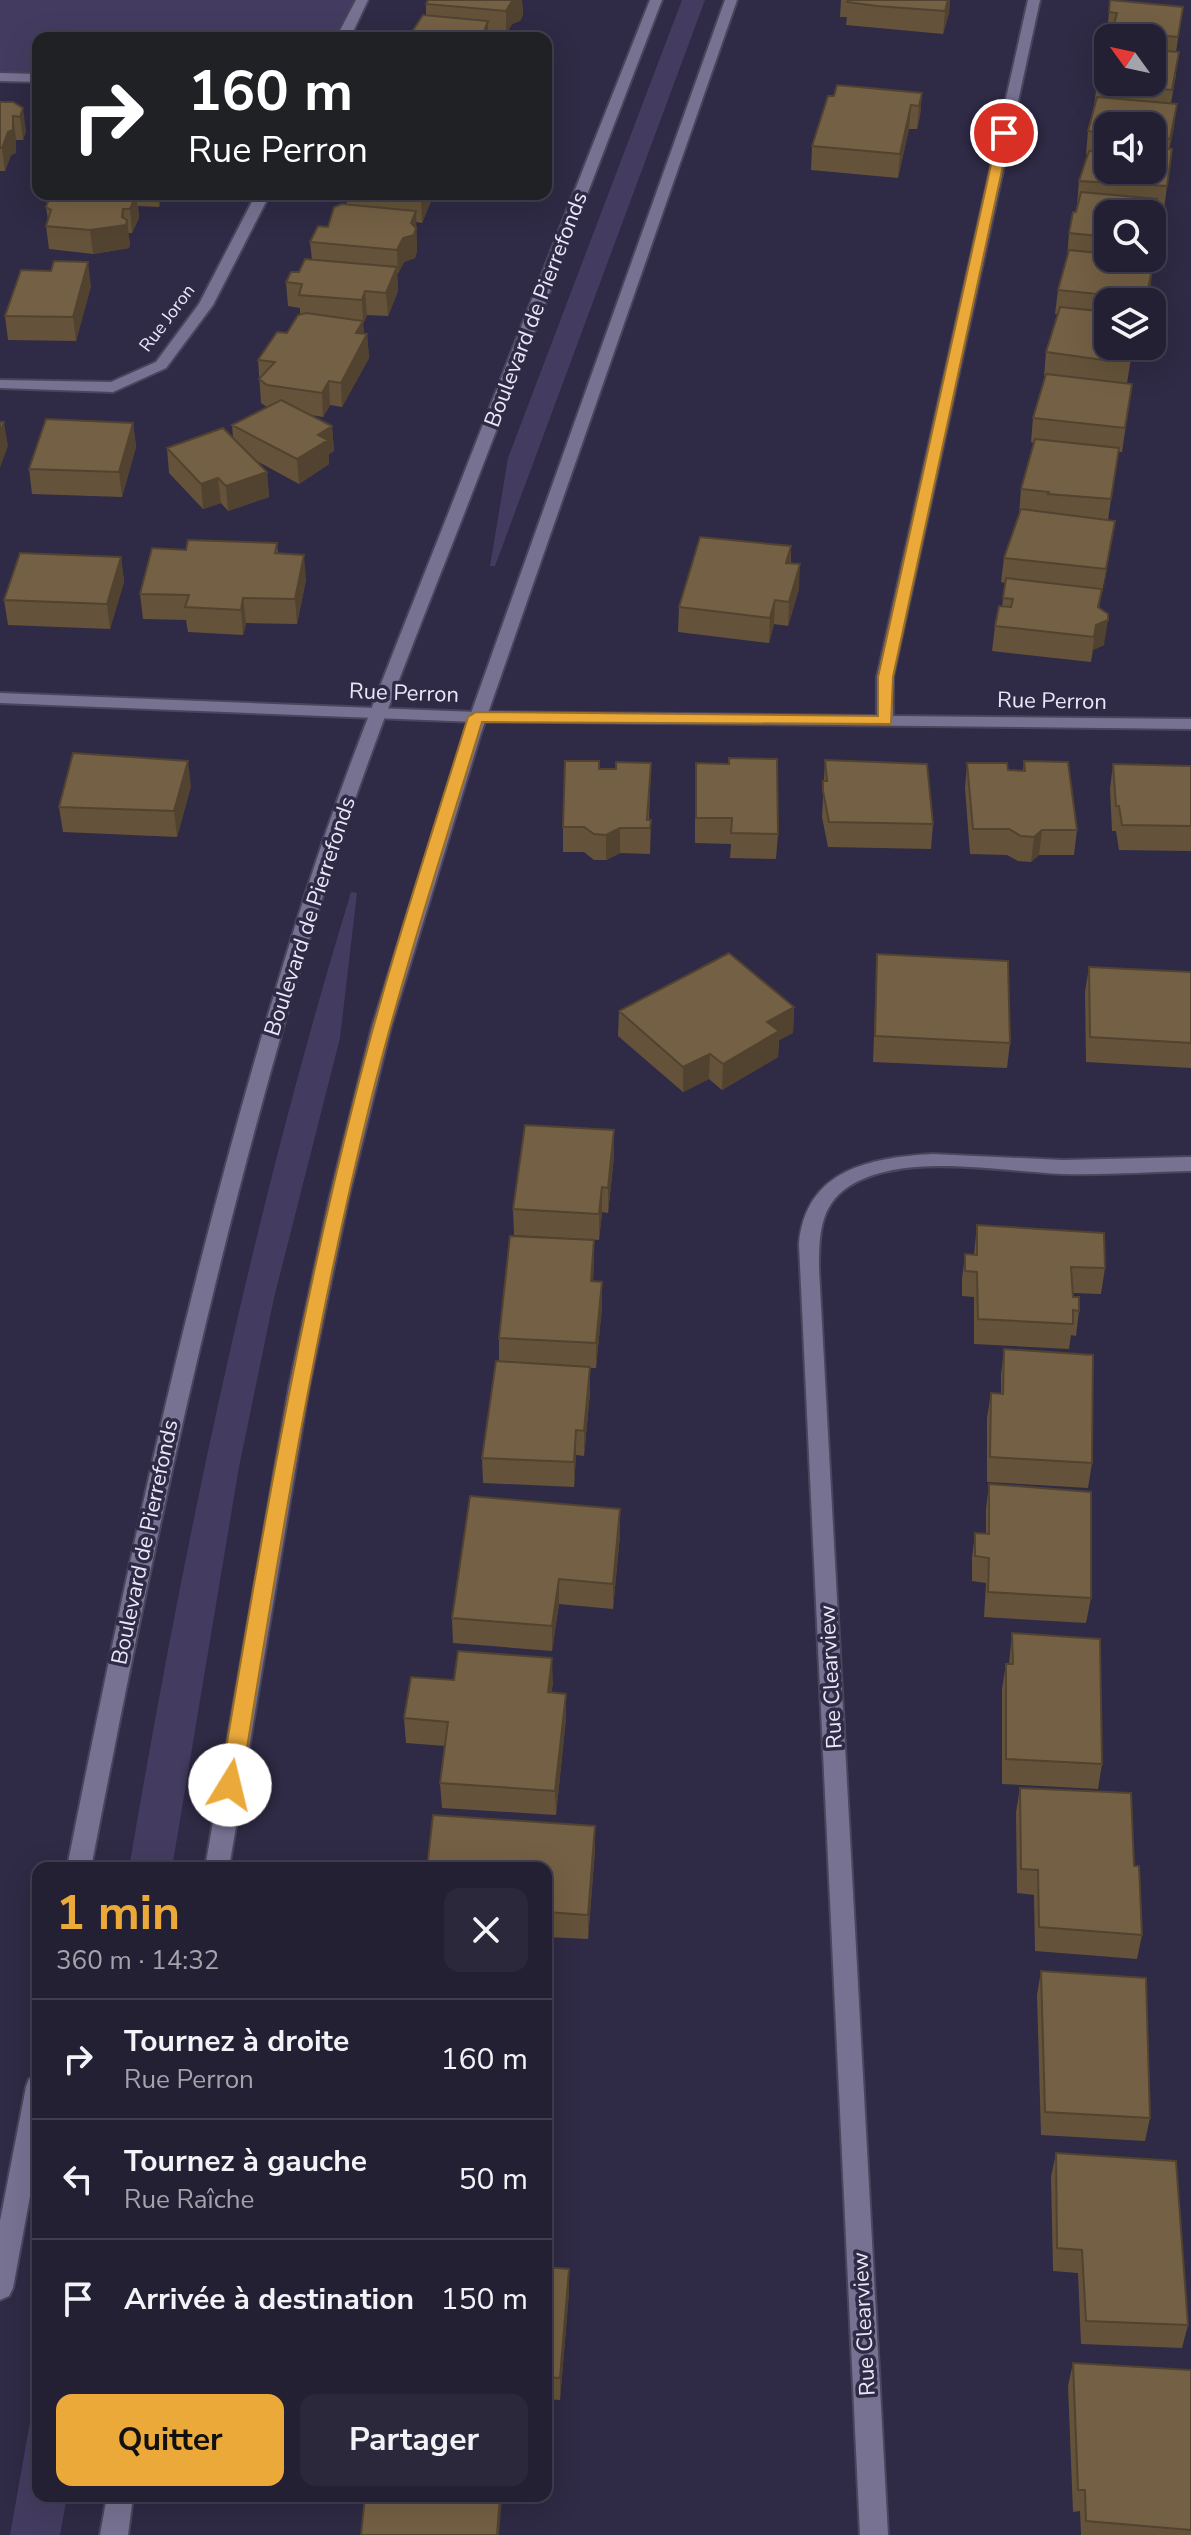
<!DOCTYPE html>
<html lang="fr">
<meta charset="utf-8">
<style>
:root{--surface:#232034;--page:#2b283c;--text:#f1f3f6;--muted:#a3a3ac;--line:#403e4f;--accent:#eba93a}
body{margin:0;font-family:"Nunito Sans",sans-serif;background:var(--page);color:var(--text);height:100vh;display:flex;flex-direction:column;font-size:30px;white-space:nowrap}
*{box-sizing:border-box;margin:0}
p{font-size:26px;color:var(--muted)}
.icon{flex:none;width:44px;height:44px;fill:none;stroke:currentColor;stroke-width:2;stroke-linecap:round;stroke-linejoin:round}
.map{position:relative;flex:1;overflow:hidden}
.drawer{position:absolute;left:32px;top:1862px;width:520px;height:640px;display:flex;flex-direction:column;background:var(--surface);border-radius:16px;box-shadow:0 8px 32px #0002,0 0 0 2px var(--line)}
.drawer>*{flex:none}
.banner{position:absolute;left:32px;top:32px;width:520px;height:168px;border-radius:16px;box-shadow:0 8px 32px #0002,0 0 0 2px var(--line);background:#202124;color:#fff;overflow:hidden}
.needle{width:52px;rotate:303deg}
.fabs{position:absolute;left:1094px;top:24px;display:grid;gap:16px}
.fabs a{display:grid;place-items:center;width:72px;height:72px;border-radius:16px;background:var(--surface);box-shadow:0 8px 32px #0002,0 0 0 2px var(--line);font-size:40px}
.pin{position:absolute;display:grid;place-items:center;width:68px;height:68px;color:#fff;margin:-34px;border:4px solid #fff;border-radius:50%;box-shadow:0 2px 8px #0007}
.me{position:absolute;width:88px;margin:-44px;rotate:9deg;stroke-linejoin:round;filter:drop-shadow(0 0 6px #0008)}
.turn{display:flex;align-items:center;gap:28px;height:168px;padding:0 24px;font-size:36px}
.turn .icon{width:104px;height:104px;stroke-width:2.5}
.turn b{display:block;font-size:56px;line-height:68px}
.round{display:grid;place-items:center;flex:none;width:84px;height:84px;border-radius:16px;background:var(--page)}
.head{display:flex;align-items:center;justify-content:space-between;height:136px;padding:0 24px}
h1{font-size:48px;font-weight:700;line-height:60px;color:var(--accent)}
.cta{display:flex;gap:16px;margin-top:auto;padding:16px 24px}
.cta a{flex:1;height:92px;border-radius:16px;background:var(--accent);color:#111;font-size:32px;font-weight:700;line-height:92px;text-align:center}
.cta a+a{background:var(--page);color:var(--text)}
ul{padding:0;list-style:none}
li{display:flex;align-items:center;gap:24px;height:120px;padding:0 24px;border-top:2px solid var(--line)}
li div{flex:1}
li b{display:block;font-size:30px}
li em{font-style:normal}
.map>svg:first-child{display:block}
.green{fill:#433c60}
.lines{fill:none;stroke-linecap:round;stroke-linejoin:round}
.minor-casing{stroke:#4a455c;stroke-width:4}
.tertiary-casing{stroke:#4a455c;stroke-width:4}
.secondary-casing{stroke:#4a455c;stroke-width:4}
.minor{fill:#777292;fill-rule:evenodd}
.tertiary{fill:#777292;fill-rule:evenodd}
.secondary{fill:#777292;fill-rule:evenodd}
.wall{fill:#64533a;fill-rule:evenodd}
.shaded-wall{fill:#514330}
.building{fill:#746044;stroke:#514330;stroke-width:2}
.route{fill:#eba93a;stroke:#996e26;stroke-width:2}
.labels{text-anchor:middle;stroke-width:7;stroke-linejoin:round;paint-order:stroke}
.far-street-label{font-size:18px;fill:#e9e6f8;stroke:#2f2a45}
.street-label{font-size:22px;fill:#e9e6f8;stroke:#2f2a45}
</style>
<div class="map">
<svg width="1191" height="2535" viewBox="0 0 1191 2535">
<rect width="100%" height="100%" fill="#2f2a45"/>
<path class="green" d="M0,0H362L343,38H38V78L0,77Z
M682,0H705L495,566H490L508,458Z
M351,892L357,893L340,1038L274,1298L239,1467L172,1868H129C185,1538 253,1213 351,892Z
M38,2377V2496H67L60,2535H10Z"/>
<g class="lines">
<defs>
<path id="minor" d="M356,0H368L350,38H336Z
M1028,0H1040L893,677V716L1191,719V729L470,721L468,717L470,713L476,712L877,716V677Z
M0,73L38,74V82L0,81Z
M256,194H270L213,305L166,368L113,392L0,388V380L111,382L156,362L199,304Z
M932,1154L1063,1160L1191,1157V1171C1148,1172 1106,1175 1063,1174C1000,1172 904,1151 848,1187C819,1206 819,1238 819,1269L888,2535H860L799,1244C806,1169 870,1158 932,1154Z"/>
<path id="tertiary" d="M0,693L476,712L484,717L476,722L0,703Z"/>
<path id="secondary" d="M650,0H662C596,171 530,343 464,514C415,639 364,764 324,892C223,1212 154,1539 91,1868H67C132,1539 203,1212 306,892C347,764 399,639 448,514C515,343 582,171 650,0Z
M725,0H737L481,733L391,1027L349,1196L309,1387L229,1868H205L289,1387L330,1196L372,1027L464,733Z
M38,2076V2153L13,2288L9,2296L0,2300V2221L26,2087L29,2079Z
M107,2496H133L128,2535H100Z"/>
</defs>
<use href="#minor" class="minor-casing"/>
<use href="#tertiary" class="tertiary-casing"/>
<use href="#secondary" class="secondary-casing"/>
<use href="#minor" class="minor"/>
<use href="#tertiary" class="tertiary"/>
<use href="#secondary" class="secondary"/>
</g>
<path class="wall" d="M522,0L523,15L520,21L512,24L506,34L488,32V38H408L426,16V4Z
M841,0H950L949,13L943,34L846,25L847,17H840Z
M1110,0L1183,7L1176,52V75L1171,103L1174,127L1169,149H1172L1164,209H1155L1152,232V214H1108V258L1151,283L1147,302H1108V346H1133L1127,383L1132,384L1122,452H1118L1108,520L1111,545L1099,608L1104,645L1093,650L1091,662L992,651L995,626L1002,607L1005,583L1001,582L1004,558L1019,514L1021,489L1034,443L1031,442L1033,418L1045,376H1044L1046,352L1058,314H1055L1058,290L1067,257L1069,233L1078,204H1077L1079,181L1088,154H1086L1088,131L1094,106L1097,83L1152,82V38H1111V35H1107ZM1108,126H1152V170H1108Z
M922,93L920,116L917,129H909L898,178L811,170L812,146L834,96Z
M0,102H13L26,131L23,140H16V153L11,155L5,171H0Z
M51,194H167V196H162L159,207L138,206L139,218L132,233H128L130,244L129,248L93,254L49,249L46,226L48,220L46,207Z
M346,194H434L422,223L416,222L417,251L415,258L404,262L397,274L398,291L388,316L367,315L363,324L364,334H367L369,358L342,407L330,405L323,417L311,415L332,426L334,451L329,454V464L299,484L255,460L267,472L269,497L228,511L221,503L203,509L169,473L167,448L233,438L232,425L267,407L261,403L258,360L287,333L300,315V308L288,306L286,282L312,260L310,242L328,227L347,205Z
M51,271L91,286L76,341L8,340L5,316Z
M133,423L136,447L122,497L32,494L29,469Z
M277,543L278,554L306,580L297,624L246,623L243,635L188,632L186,620L143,619L140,594L186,550Z
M791,546V563L799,589L788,626L774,624L769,643L678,632L679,607Z
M121,557L124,582L110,629L8,625L4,600Z
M825,760L933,824L931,849L828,847L822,817Z
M1024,761L1077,830L1074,855H1039L1031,862L1018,861L1007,855L970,854L965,788L967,763L1008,770H1023Z
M651,763L649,820H651L650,854L620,853L606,860H594L584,852H563V827L599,769H616Z
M1113,764L1191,766V851L1119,850L1116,831H1112L1110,789Z
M191,786L177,837L63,832L59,807Z
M695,788L778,834L776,859L730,858L731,844L695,843Z
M877,954L1010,1043L1007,1068L873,1062Z
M1089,967L1191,972V1068L1086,1062L1085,992Z
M794,1007L793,1033L779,1040L778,1057L722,1090L709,1079L683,1092L618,1036L619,1011Z
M614,1130V1156L608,1213L602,1212L599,1240L514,1235L513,1209Z
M977,1225L1105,1268L1101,1294L1073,1293V1297L1079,1311L1076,1336L1071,1335L1069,1349L974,1344V1297L962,1296V1279L965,1254H974Z
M594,1240L593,1281L602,1282V1307L596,1368H590V1392L584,1456L576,1455L574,1487L483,1483L482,1458L499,1361V1338Z
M1004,1349L1092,1463L1088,1488L987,1482V1418L991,1393H1001V1375Z
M989,1484L1091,1598L1086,1623L984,1617L986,1583L972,1581V1558L975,1533L986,1534V1509Z
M620,1509V1534L613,1609L559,1604L552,1651L453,1643L452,1618Z
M1012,1633L1102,1764L1098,1789L1002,1784V1689L1006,1664H1009Z
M454,1680L553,1683L551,1693L566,1694V1718L556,1815L442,1808L440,1783L445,1746L406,1743L404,1718Z
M1020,1788L1134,1866L1142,1935L1137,1959L1035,1951L1034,1895L1017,1893L1016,1812Z
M595,1850L588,1939L546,1937V1868Z
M1041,1971L1150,2118L1145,2141L1041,2135L1037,1995Z
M1056,2153L1188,2325L1182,2348L1081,2344L1078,2273L1053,2271L1051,2177Z
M546,2267L569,2269V2292L560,2400L546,2399Z
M1073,2363L1191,2370V2535H1081L1080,2511L1073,2512L1068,2386Z"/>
<path class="shaded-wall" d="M514,0H522L523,15L520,21L512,24L506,34V11L512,1Z
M948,0H950L949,13L943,34L945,11Z
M488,21V38H483V34Z
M922,93L920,116L917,129L919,106Z
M1177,104L1174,127L1167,162L1170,139Z
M911,105L909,129L898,178L900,154Z
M23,108L26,131L23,140L20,117Z
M13,116L16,140V153L11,155L5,171L2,148Z
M158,194H162V196L159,207Z
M423,194H434L422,223L421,199Z
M136,195L139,218L132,233L130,209Z
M123,209L125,225L127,220L130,244L129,248L93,254L90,230L122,217Z
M416,211L417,251L415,258L404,262L398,274L397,250Z
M1154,259L1151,283L1147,302H1146Z
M88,262L91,286L76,341L73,317Z
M397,267L398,291L388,316L386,293Z
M365,291L367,315L363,324L362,300Z
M363,321L364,340L367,334L369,358L342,407L341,383L356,333Z
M329,381L330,405L323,417L322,393Z
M4,422L8,446L0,468V433Z
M133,423L136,447L122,497L119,472Z
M332,426L334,451L329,454V464L299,484L297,459L318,435Z
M267,472L269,497L228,511L226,486Z
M218,478L221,503L203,509L201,484Z
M1115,521L1111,545L1103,594L1106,569Z
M791,546L790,571L786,563Z
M304,555L306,580L297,624L295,599Z
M121,557L124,582L110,629L107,604Z
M800,564L799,589L788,626L789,602Z
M1102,589L1098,614L1108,620L1104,645L1093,650L1091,662L1098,607Z
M243,598L246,623L243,635L241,610Z
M775,600L774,624L769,643L770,618Z
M188,761L191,786L177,837L174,811Z
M620,828V853L606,860V835Z
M1042,830L1039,855L1031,862L1034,837Z
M794,1007L793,1033L779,1040L778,1057L722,1090L723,1064L767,1022Z
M710,1054L709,1079L683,1092V1067Z
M614,1130V1156L608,1213V1188Z
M602,1187V1212L599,1240V1214Z
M594,1240V1266L591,1307V1281Z
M602,1282V1307L596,1368V1343Z
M590,1367V1392L584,1456V1431Z
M576,1430V1455L574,1487V1462Z
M620,1509V1534L613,1609V1584Z
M559,1579V1604L552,1651V1626Z
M552,1658L553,1683L548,1717V1692Z
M566,1694V1718L556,1815L555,1791Z
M595,1826V1850L588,1939V1915Z
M569,2269V2292L560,2400V2378Z
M500,2496H502L499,2535H497Z"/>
<path class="building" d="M428,0H514L512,1L506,11L426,4Z
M848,0H948L945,11L877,6L847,2Z
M1110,0L1183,7L1178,37L1112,31L1117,13L1109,12Z
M423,15L488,21L483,34L487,36L486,38H408Z
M1107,47L1108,82H1152V50L1179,52L1172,90L1097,83L1100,64H1103Z
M837,85L922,93L919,106L911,105L900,154L812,146L828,96H834Z
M1097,97L1177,104L1170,139L1152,137V126H1108V133L1088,131Z
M0,102H13L23,108L20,117L13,116V130L8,132L2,148H0Z
M1103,143L1108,144V170H1152V148L1172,149L1167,186L1079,181L1089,151L1101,152Z
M1081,192L1157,199L1152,226V214H1108V237L1069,233L1073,212H1076Z
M51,194H124L136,195L130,209H123L122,217L127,220L126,225L90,230L46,226L51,210L46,207Z
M367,194H423L421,199Z
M342,204L416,211L411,223L416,228L414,235L403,238L397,250L310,242L318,226L328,227L334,207Z
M1069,250L1108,254V258L1154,259L1146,299L1058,290Z
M305,259L397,267L386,293L365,291L362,300L299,295L302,284L286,282L291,272H299Z
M54,261L88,262L73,317L5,316L21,270L51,271Z
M1060,307L1108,312V346H1132L1130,360H1103L1046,352Z
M306,313L363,321L356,333L367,334L341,383L329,381L322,393L267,385L259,379L275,362L258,360L277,332L287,333L298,315Z
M1046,374L1132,384L1125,428L1033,418Z
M281,400L332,426L318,435L328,440L297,459L232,425Z
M46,419L133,423L119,472L29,469Z
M0,422H4L0,433Z
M223,428L267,472L226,486L218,478L201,484L167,448Z
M1035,439L1119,448L1111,499L1048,494L1049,492L1021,489Z
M1021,509L1115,521L1106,569L1004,558Z
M700,537L791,546L786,563L800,564L789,602L775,600L770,618L679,607Z
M188,540L277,543L275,553L304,555L295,599L243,598L241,610L185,607L189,595L140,594L152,548L186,550Z
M20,553L121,557L107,604L4,600Z
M1006,578L1102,589L1098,607L1108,614V620L1096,625L1094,637L995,626L999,606L1011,607L1013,599L1003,598Z
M73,753L188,761L174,811L59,807Z
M729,758L777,759L778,834L731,833L732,818H696V763L729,764Z
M825,760L927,764L933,824L829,822L823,791V781H827Z
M565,761H599V769H616V762L651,763L647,820H651L650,828H620L606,835L594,834L584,827H563Z
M1024,761L1068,762L1077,830H1042L1034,837L1021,836L1009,829H973L967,763H1007L1008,770L1025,771Z
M1113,764L1191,766V826L1122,825L1119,806H1116Z
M729,953L794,1007L767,1022L779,1031L723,1064L710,1054L683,1067L619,1011Z
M877,954L1008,961L1010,1043L875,1036Z
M1089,967L1191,972V1043L1090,1037Z
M525,1125L614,1130L608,1188L602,1187L599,1214L513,1209Z
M977,1225L1104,1233L1105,1268L1071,1267L1073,1297H1079V1311L1073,1310V1324L978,1319L977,1272L965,1271V1254L977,1255Z
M510,1236L594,1240L591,1281L602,1282L596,1343L499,1338Z
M1004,1349L1093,1355L1092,1463L990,1457L991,1393L1003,1394Z
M496,1361L590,1367L584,1431L576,1430L574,1462L482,1458Z
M989,1484L1091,1492V1598L988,1592L989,1558L975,1556V1533L989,1534Z
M470,1496L620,1509L613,1584L559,1579L552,1626L452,1618Z
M1012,1633L1100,1639L1102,1764L1006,1759V1664H1013Z
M458,1651L552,1658L548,1692L566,1694L555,1791L440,1783L448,1722L404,1718L411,1677L454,1680Z
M1020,1788L1131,1793L1134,1866H1139L1142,1935L1039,1927L1038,1870L1021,1869Z
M433,1815L595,1826L588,1915L546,1912V1868H427Z
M1041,1971L1146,1978L1150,2118L1045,2112Z
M1056,2153L1176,2161L1188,2325L1086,2321L1082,2250L1057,2248Z
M546,2267L569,2269L560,2378L546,2377Z
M1073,2363L1191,2370V2530L1086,2521L1085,2490H1078Z
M365,2496H500L497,2535H361Z"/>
<path class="route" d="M1004,129L1010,133L893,677L891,724L482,722C444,847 403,972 371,1100C315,1326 278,1556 241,1785L238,1791L230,1794L223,1791L220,1785C258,1556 297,1326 354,1101C386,971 429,844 468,717L476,712L878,716V677L998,133Z"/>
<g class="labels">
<g class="far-street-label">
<text transform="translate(167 318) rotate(-53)" y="6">Rue Joron</text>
</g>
<g class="street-label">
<text transform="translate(535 309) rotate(-69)" y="8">Boulevard de Pierrefonds</text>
<text transform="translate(404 692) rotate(2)" y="8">Rue Perron</text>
<text transform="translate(1052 700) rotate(1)" y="8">Rue Perron</text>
<text transform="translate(309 916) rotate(-72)" y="8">Boulevard de Pierrefonds</text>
<text transform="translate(144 1542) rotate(-78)" y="8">Boulevard de Pierrefonds</text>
<text transform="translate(830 1677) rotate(-93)" y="8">Rue Clearview</text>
<text transform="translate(863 2324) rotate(-93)" y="8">Rue Clearview</text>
</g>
</g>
</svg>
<div class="fabs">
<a><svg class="needle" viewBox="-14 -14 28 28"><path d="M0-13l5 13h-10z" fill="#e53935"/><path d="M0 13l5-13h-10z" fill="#a3a3ac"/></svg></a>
<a><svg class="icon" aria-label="sound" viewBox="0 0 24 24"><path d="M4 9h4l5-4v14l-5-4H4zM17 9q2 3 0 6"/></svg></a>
<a><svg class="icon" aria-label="search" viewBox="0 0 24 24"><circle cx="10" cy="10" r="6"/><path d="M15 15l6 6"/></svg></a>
<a><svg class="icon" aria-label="layers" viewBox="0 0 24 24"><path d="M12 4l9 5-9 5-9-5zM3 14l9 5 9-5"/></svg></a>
</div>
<div class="pin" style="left:1004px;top:133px;background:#d93025"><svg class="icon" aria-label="arrive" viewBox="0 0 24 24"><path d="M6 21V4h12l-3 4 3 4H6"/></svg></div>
<svg class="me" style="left:230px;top:1785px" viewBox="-20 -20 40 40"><circle r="19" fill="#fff"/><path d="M0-13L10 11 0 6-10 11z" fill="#eba93a"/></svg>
<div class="banner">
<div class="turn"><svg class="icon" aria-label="right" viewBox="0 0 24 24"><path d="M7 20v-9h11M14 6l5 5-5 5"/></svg><div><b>160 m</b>Rue Perron</div></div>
</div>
<section class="drawer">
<div class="head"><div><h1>1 min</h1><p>360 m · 14:32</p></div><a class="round"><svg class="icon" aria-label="close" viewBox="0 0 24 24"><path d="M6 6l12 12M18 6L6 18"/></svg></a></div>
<ul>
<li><svg class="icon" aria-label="right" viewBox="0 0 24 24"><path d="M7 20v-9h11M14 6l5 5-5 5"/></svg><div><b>Tournez à droite</b><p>Rue Perron</p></div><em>160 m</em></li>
<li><svg class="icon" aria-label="left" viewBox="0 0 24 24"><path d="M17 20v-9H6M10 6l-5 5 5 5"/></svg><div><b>Tournez à gauche</b><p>Rue Raîche</p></div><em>50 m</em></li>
<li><svg class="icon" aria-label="arrive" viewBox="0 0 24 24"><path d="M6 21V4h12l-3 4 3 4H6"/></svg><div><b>Arrivée à destination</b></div><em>150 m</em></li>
</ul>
<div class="cta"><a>Quitter</a><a>Partager</a></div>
</section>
</div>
